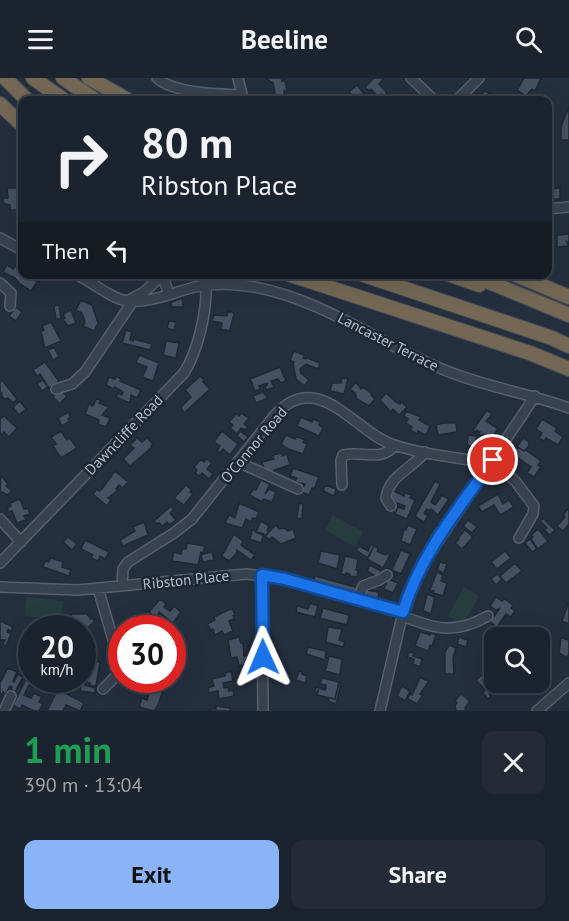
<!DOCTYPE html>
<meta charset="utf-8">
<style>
:root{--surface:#1b232e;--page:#242b36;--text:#f1f3f6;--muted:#a0a4aa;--line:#39404a;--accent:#8ab4f8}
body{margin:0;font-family:"PT Sans",sans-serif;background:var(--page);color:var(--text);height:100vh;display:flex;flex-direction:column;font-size:22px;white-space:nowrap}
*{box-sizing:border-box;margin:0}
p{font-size:20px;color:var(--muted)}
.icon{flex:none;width:33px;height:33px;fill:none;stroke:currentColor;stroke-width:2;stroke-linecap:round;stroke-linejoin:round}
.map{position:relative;height:633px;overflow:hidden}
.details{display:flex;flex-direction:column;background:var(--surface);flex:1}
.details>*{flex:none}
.top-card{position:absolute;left:18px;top:18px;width:534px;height:183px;border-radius:12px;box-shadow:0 6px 24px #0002,0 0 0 2px var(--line);background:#1b232e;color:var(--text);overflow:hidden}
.controls{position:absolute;left:484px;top:549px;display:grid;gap:12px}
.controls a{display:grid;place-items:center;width:66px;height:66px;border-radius:12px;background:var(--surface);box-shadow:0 6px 24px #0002,0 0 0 2px var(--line);font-size:30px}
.speed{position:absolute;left:18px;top:537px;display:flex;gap:12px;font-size:30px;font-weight:700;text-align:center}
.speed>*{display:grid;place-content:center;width:78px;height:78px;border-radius:50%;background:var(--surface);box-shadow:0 6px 24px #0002,0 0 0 2px var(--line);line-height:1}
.speed small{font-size:15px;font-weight:400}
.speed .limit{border:9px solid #d22;background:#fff;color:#111}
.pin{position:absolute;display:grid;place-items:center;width:51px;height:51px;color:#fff;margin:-26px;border:3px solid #fff;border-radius:50%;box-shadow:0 2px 6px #0007}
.me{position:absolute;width:66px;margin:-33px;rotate:359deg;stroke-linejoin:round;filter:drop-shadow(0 0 4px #0008)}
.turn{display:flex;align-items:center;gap:21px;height:126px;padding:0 24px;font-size:27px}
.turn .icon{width:78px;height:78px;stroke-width:2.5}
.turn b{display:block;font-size:42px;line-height:51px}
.then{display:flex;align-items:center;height:57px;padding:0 24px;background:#0003;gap:12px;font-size:22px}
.round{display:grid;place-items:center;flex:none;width:63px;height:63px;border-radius:12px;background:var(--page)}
.summary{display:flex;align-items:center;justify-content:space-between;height:102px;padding:0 24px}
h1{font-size:36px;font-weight:600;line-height:45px;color:#1e9e55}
.button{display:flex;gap:12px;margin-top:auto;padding:12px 24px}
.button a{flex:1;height:69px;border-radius:12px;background:var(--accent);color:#111;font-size:24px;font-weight:600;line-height:69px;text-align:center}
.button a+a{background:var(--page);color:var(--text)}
header{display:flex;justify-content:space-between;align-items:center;height:78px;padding:0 24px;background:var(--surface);font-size:27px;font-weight:600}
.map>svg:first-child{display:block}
.green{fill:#263c3f}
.building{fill:#455162;stroke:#1f2835;stroke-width:1.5}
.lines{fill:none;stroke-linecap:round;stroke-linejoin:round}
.minor-casing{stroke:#565f6c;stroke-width:12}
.highway-casing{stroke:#434c59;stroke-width:16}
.minor{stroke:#38414e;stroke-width:9}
.highway{stroke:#746855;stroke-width:14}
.route-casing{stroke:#114b97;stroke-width:15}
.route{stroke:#1a73e8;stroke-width:10}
.labels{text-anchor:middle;stroke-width:5;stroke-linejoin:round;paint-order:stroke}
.street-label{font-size:15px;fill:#b4bcc9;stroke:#1d2633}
</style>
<header><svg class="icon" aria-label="menu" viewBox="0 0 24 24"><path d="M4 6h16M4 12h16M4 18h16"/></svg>Beeline<svg class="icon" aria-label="search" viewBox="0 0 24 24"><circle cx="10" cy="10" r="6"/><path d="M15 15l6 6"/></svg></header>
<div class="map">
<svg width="569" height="633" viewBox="0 0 569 633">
<rect width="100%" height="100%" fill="#242f3e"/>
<path class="green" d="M333,437L363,454L355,469L325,452Z
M464,509L479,518L463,547L448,538Z
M26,519L63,523L61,542L24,538Z"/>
<path class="building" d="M265,0H281L282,3L285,2L287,12L284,13V17L290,22L271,21L275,15L273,5Z
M374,0H384L379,6L387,15L383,19L381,16L378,19L371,11L369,13L365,9Z
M524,0H541L535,13L532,11L526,18L517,12Z
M357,7L364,16L362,18L360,16L355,20L349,14Z
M485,13L490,16L487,22H477Z
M569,29V62H561V48Z
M7,110H18L19,132H10V127L3,125V120H8Z
M560,110V121H549V111Z
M569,148V166L567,164L568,168L557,169V157L569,156Z
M7,187L13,191L16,187L20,190L22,188V196H29L28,198L37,204L31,213L20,206L15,200L3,194Z
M182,220L183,229H172L170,225Z
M81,222L92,227L98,245L94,253L83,248L85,244L82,235L76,232Z
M59,227L61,241H56L54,228Z
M16,229L22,234L16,243L9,238Z
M71,232L76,245L68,248L63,241L65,240L63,236Z
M228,233L234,235L230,253L221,251L222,245L212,243L214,237L227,238Z
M169,243L176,244L174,252L167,250Z
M51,244L61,263L45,270L41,254L44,252L42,248Z
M126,252L132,254L130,262L133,263V261L152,266L150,272L122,265Z
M166,263L179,265L176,280L163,277Z
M54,269L59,279L53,282L48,272Z
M294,273L305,277L303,280L306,281L307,280L320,285L318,291L306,286L300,291L301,295L309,302L304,308L296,301L293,286L294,284L290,282Z
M139,277L159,285L153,303L142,299L147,289L136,285Z
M45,284L59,303L49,310L40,296L37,298L33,292Z
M280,289L286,303L281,305L278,301L271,303L274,309L266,312L265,308L267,307V305L259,308L260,311L255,313L250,301Z
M116,298L121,301L120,303L141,312L137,320L131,317L130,325L116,319L118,315L122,317L123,314L115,309L114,311L106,307L109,299L115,301Z
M200,298L205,303L203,304L210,311L184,335L181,329L191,319L185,312Z
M342,300L348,301L344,316L330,313L332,305H341Z
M2,302L17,321L13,325L8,320L4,321L1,317L2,316L0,313V304Z
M43,302L48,309L42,313L37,306Z
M356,304L361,311L363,309L372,316L371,317L375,321L369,328L357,321L355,315L350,311Z
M59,312L67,318L60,326L53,319Z
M263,314L268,320L256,325L253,318Z
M386,315L396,324L400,326L401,324L407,329L399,337L393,331L391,334L380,322Z
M96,321L101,322L99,325L109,329L102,337L110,340L106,349L98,346L99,342L85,336L89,326L93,328Z
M20,323L26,331L19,337L13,329Z
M487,332L492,336L486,343L498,351L490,362L483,356L481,358L479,356L480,354L477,352L476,354L473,352Z
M406,333L421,339L419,342L430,348L426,357L418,353L417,356L410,352L412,349L406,345L408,341L404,338Z
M68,334L71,339L68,341L70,343L62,348L58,340Z
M241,335L249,340L244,346L248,349L245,352L241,350L237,356L230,350L233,347L229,344L236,336L239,338Z
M4,338L17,350L9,359L4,354L0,358V341Z
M301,339L312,344L313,341L320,344L319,347L323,350L319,358L297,348Z
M542,341L557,350L555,353L563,359L558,367L546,360L544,363L539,360L542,355L536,351Z
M443,345H456L457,354L438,357L436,347Z
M61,353L67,362L70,360L77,370L61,380L53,368L56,366L51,359Z
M222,353L238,366L230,377L223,371L220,375L217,373L220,368L214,364Z
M240,353L248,359L244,364L237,358Z
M286,357L295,361L296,358L305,362L303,364L307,366L303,376L288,371L281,366Z
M468,357L477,358L476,361L481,362L479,369L467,367Z
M137,360L142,364L147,360L153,366L151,368L152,369L130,388L123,381L134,370L130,367Z
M523,360L529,364V368L524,373L517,369Z
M517,369L524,373L526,372L541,383L538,387L541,389L534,399L527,395L531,389L512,376Z
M281,375L282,378L287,376L290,387L274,392L275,394H265L262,384L274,381L273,377Z
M201,381L204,384L207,381L212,385L207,391L213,396L209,401L202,395L199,398L195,395L197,392L194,389Z
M293,390L319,399L314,411L312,410L309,417L301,414L305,406L295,404L297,400L290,398Z
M115,393L128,404L123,410L119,407L116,411L118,412L108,420L111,422L107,428L93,416L97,411L99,413L102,411Z
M1,398L8,406L6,408L12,413L7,417L0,413Z
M261,402L270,406L265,416L269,411L276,414L272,424L263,421L262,424L250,417L253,411L256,412Z
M435,403L440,406L431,424L435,427L442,417L449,421L438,437L431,431L430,433L427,431L424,435L428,438L424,444L415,438Z
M186,407L192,412L190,414L193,416L184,427L174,420Z
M325,407L336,411L334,418L323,413Z
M392,412L404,418L405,415L412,417L410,420L415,422L407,441L395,436L398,429L404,431L405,428L388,422Z
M498,416L503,426L509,422L514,429L500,437L494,427L482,434L478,428Z
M20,421L24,431L28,430L30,436L24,438L26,442L17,445L12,433L9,434L7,430L11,428L10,425Z
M239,425L259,434L256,441L253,440L251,444L246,441L242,450L225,445L229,437L235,440Z
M299,425L303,426L302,441L297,440Z
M171,428L174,432L170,435L176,442L169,447L167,444L162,448L159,445L157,446L154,443Z
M569,430V446L563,453L557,448L565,439L563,437Z
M543,440L555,452L550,457L544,452L547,450L540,443Z
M468,442L477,449L472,455L463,448Z
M261,443L269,448L267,453L269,454L265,458L256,454Z
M144,444L148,457L123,468L120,462L135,453L133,449Z
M276,447L279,451L284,450L288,453L293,451L296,460L281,466L272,459L269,462L265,458Z
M408,447L417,451L410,467L401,463L404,451L406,452Z
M538,451L548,463L538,471L531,461L533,459L531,457Z
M252,452L264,456L261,465L250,461Z
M465,452L473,459L462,471L455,465L459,461L458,460Z
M234,456L243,463L241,467L255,477L251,482L237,472L236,476L229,483L222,478Z
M68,459L77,466L72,472L63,464Z
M530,461L537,471L532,474L525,465Z
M85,462L109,474L105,481L100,478L98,483L91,480L93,477L81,471Z
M187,465L205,468L203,475L201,474L198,487L172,483L174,474L181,476L182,471H186Z
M371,466L374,468L368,480L356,472L359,468L368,473Z
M374,468L378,470L377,473L385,477L386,475L390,477L383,490L367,481Z
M401,472L410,476L401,496L392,492Z
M321,473L340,477L337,491L318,485Z
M505,473L511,480L497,491L491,484Z
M212,474L214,482L203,484L201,478L203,476Z
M345,478L358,481L356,492H358L357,499L349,498L350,496L346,495V497L341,496Z
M51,480L63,484L62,489L71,492L69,498L43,489L45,483L49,484Z
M440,484L447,486L444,495L437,492Z
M515,485L522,493L506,505L500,498Z
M370,487L381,493L377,499L367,493Z
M437,494L443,497L441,503L447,505L443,518L433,515L434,513L430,512Z
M497,496L502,501L496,507L491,501Z
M315,498L366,512L379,514L378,520L313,504Z
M388,501L398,505L393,515L384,511Z
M427,516L435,519L431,536L423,533Z
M496,519L502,523L505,521L513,527L511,530L515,533L511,539L506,536L497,549L490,544L500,530L496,532L490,528Z
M160,521L166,526L164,529L170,533L174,528L181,534L173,545L159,534L157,540L149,534Z
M310,525L318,528L315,539L296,534L297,528L308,531Z
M568,526H569V546L562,543Z
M232,530L235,537L233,538L234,541L229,543L233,553L224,557L222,553L215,557L213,551L211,552L207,546L215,542L214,539Z
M323,530L349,537L347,547L320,540Z
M72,536H87L91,541H94V544L87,550V554L92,553L93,559L82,561V550H70L69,540Z
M0,543L13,549L11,553L8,552L7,554L11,556L6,568L3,566L5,562H0Z
M328,549L342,551L339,562L345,564L343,569L326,564Z
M420,554L430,557L431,555L436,557L432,568L430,567L428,573L415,568Z
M239,559L241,565H243L244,578L250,577L251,585L239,588L237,579L231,580L228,562Z
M459,559L468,562L466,569L457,566Z
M561,560L569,562V576L567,580L559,575Z
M449,567L456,570L453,580L454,596H445V574Z
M308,569L326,573L325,580L328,581L329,578L342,581L340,597L325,593L328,583L306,576Z
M409,574L414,575L413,578L422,581L420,589L413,586L414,581L407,579Z
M88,582L100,584L96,608H90V605L86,604L85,607L95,610V615L80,613L81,609H77V603L73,602H82V589H87Z
M277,588L286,592L283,601L280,600L278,602L272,600Z
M8,590L17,594L13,603L14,604L18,596L23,599L15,614L11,611L12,609L10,608L6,616L3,614L0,619V605Z
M489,591L495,598V604L501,605L489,616L491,618L488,621L483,615L485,612L476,602Z
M231,593L233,603L223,605L224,610L228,609L229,613L233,612L234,618L219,621L218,613L209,615L208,610L214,608L212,601L225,598V595Z
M299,593L302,594V596L307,598L305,605L296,602Z
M28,597L32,599V602H36L32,609L29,607L24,617L31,620L34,615L42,619L39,624L43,626L39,633H34L22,627L20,631L13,627Z
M322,600L339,604L335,621L317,617L319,610L325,612L326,610V607L320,606Z
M420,600L429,603L420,616L423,617L417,626L408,621V619L410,616L412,617Z
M152,605L164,609L158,627L154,633L139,629L142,620L147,622L149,615L140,612L142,606L149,609Z
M339,605H341L336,626L329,624L328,620L316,617L317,614H315L316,609L325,611L319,610L317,617L335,621Z
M402,608L410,613L405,623L397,618Z
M58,611L84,625L80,633L66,627L63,633H47Z
M461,616L470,623L465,630L466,633H456L455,627L457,625L455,623Z
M216,628L230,630V633H210V631H216Z"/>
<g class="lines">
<defs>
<path id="minor" d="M157,0C175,16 219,16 242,17
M238,0L243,20
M411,0L434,22
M457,22L479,0
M548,131L569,129
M0,160L22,172
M75,196C93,204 109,220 128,223C151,225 174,214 195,209C214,205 235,206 254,209C324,222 378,265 442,291C481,308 528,315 569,330
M166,196L165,205L169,216
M0,205L11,215L10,228
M129,222L144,214L157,202
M56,311L72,306L85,294L133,223
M493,382L516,404L534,428L533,436L519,460
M238,384L298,411
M342,407L341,383L343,377C361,372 381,385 395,367
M391,428L386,420C389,397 412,391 425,374
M0,441L21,464
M0,485L184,295C198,273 207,233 206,207
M262,497L263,633
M122,508L123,491L128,484L174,455L192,441L274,338C318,288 355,355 394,367C425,377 459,380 491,385
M0,509L78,512L246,496L285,501L403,534
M98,510L121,589L117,597L103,611
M358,522L363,508L379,502L387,497
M402,538C437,551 454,557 488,538
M4,633L11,618
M380,633L403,534L419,492L535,318
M537,633L569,605"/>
<path id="highway" d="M5,0L27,22
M33,0L64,22
M63,0L95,22
M89,0L128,22
M0,26L22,47
M288,196L530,275L569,291
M361,196L552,260L569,268
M448,196L479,207
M470,196L569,237
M514,196L569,219"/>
</defs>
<use href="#minor" class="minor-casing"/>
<use href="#highway" class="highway-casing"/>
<use href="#minor" class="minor"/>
<use href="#highway" class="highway"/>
</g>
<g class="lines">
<defs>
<path id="route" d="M263,579L262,497L285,501L403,534C420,477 459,430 493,382"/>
</defs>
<use href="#route" class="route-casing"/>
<use href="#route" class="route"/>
</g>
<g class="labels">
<g class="street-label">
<text transform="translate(388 264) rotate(27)" y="5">Lancaster Terrace</text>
<text transform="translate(124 357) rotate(-46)" y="5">Dawncliffe Road</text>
<text transform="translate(254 367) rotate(-50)" y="5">O'Connor Road</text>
<text transform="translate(186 502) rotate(-6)" y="5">Ribston Place</text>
</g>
</g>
</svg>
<div class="controls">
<a><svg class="icon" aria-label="search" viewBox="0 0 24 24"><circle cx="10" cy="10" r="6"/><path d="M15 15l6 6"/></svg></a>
</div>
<div class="speed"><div>20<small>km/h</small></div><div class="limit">30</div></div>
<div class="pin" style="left:493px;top:382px;background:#d93025"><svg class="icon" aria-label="arrive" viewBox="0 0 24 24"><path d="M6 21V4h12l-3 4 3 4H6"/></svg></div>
<svg class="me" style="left:263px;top:579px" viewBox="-20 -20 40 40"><path d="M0-17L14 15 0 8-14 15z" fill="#1a73e8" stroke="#fff" stroke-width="4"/></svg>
<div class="top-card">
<div class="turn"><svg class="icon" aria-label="right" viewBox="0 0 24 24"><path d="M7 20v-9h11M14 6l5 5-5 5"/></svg><div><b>80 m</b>Ribston Place</div></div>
<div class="then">Then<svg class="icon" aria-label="left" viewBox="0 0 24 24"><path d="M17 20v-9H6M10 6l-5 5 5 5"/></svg></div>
</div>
</div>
<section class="details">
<div class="summary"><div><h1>1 min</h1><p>390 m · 13:04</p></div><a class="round"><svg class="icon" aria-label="close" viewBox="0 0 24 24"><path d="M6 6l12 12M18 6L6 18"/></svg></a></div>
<div class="button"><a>Exit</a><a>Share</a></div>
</section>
